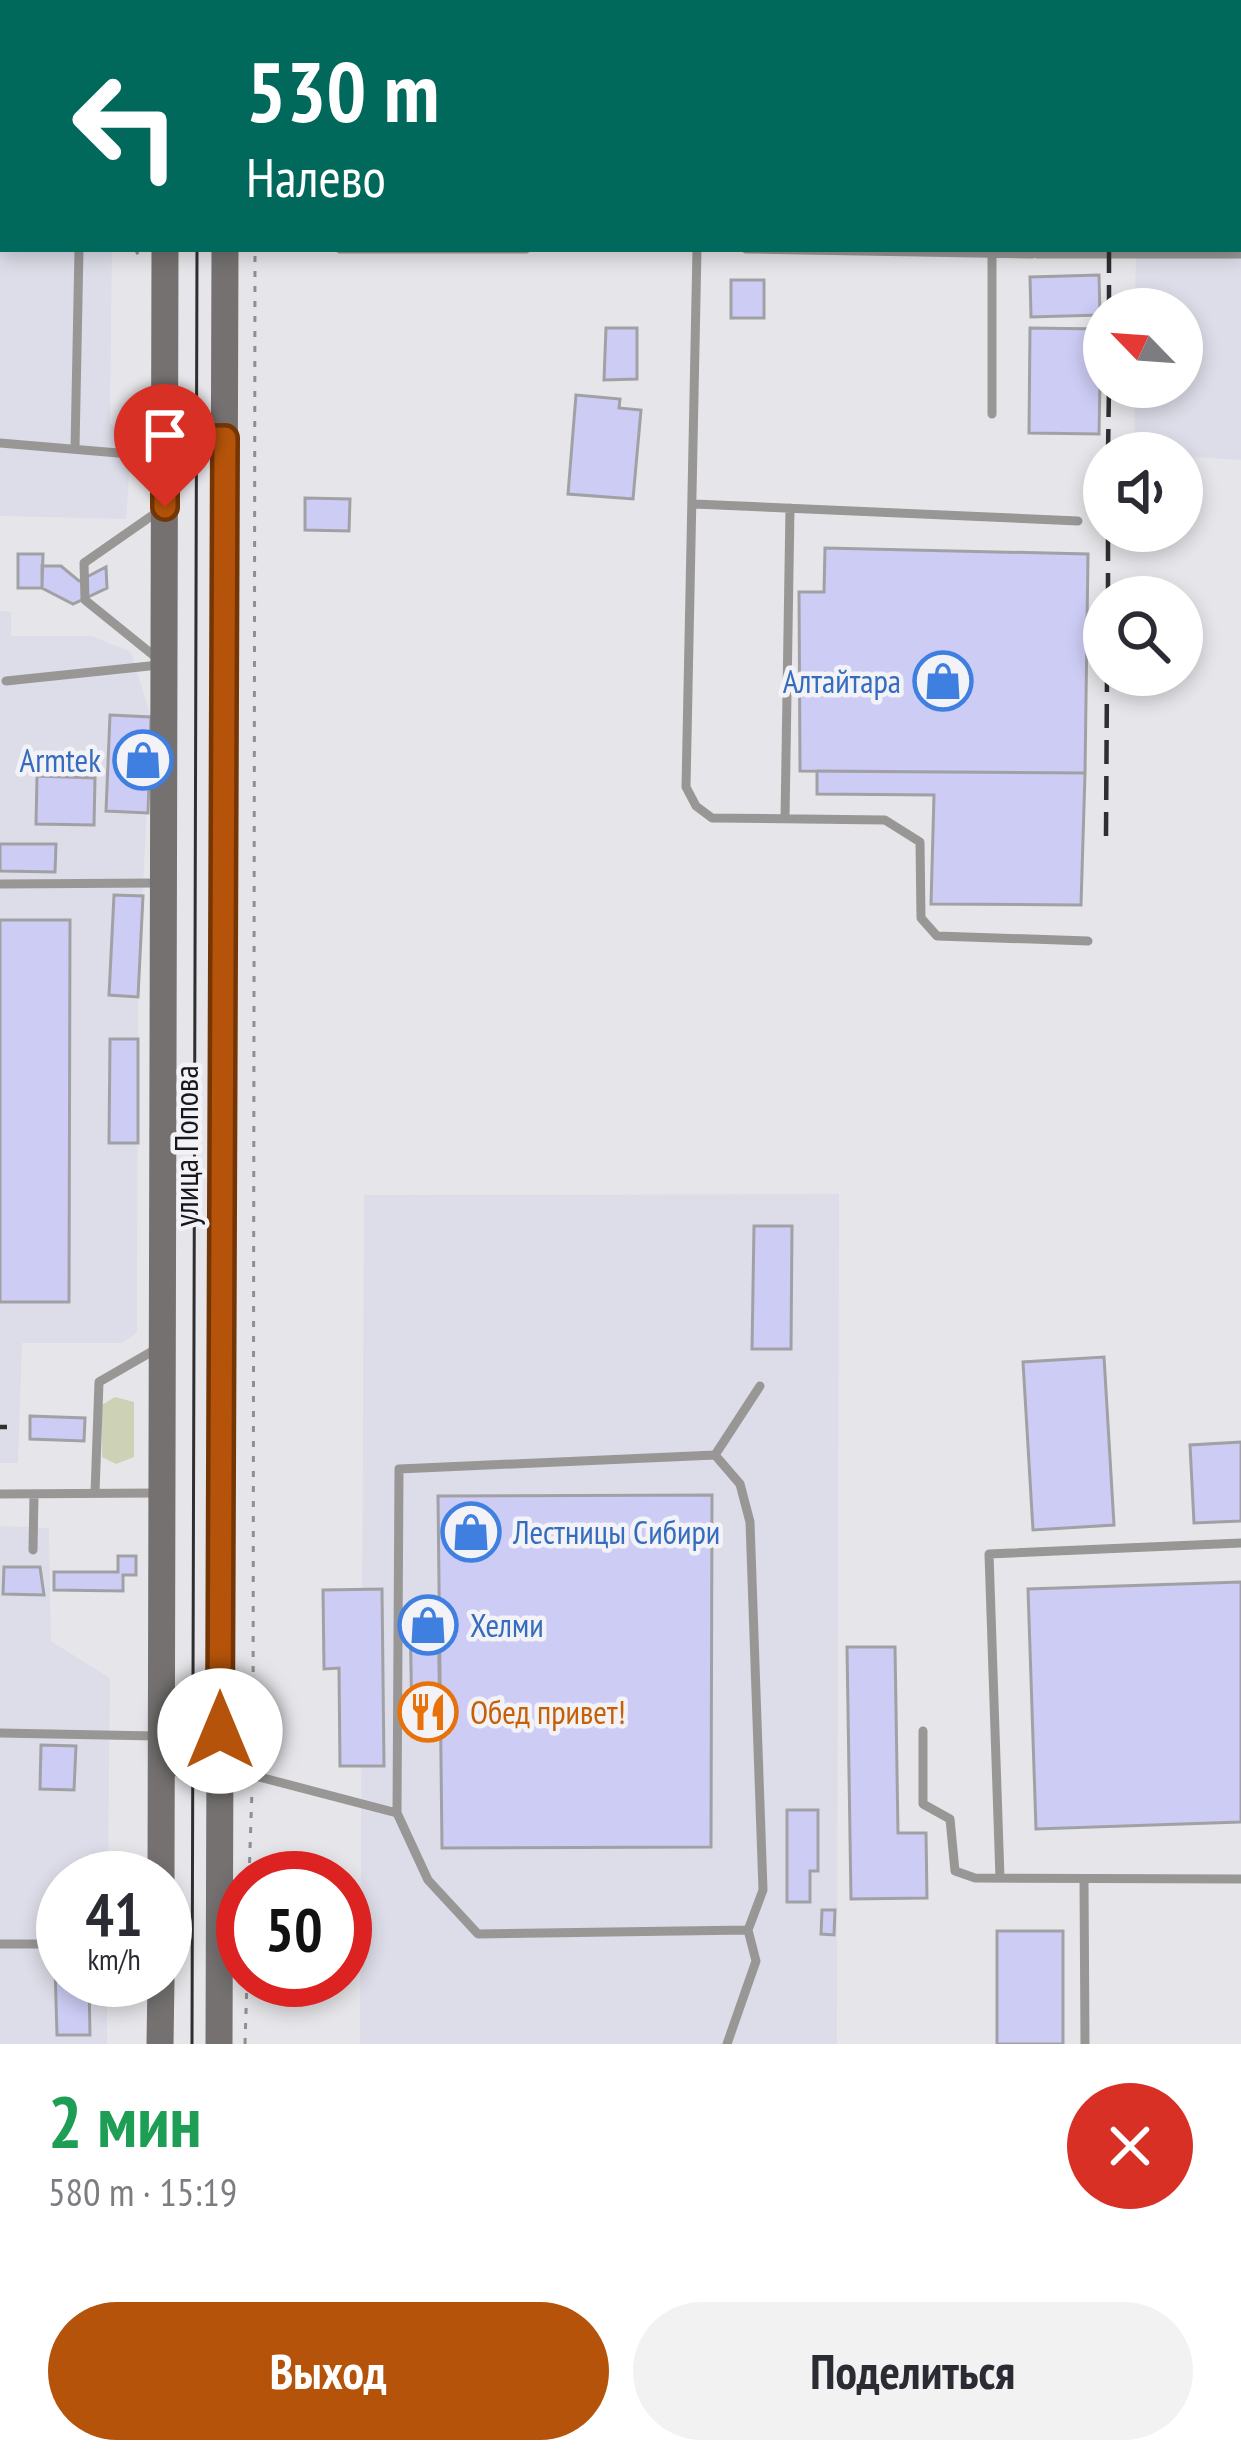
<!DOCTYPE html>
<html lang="ru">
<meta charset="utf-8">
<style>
:root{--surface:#fff;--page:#f2f2f3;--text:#2b2b33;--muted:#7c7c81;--accent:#b45309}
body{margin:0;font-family:"PT Sans Narrow",sans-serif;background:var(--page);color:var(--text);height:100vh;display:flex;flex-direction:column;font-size:45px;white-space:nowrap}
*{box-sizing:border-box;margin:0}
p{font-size:39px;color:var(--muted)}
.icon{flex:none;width:66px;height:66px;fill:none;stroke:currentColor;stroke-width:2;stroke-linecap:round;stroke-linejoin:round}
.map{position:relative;height:2044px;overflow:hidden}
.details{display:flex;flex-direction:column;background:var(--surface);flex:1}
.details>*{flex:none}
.guide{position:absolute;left:0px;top:0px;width:1242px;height:252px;box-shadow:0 6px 18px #0003;background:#00695c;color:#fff;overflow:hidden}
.needle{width:78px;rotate:295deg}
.tools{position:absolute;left:1083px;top:288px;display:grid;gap:24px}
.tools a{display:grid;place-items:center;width:120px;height:120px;border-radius:50%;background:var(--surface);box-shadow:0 6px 18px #0003;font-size:60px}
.speed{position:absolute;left:36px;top:1851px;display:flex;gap:24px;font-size:60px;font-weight:700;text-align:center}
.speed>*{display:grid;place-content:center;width:156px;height:156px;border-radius:50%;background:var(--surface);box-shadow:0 6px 18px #0003;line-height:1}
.speed small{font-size:30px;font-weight:400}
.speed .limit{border:18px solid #d22;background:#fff;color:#111}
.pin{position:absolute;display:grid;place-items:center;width:102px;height:102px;color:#fff;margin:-123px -51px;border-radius:50% 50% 50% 0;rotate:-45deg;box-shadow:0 0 12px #0007}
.pin .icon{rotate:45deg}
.me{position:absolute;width:132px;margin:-66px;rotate:0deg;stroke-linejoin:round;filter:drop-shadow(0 0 9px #0008)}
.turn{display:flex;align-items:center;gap:42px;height:252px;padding:0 48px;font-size:54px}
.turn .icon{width:156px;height:156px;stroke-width:2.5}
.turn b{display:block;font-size:84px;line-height:102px}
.round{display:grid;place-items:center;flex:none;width:126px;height:126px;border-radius:63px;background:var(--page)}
.head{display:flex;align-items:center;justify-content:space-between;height:204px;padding:0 48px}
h1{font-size:72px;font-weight:700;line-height:90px;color:#1e9e55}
.button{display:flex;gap:24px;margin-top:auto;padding:24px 48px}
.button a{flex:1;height:138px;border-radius:72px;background:var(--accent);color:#fff;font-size:48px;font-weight:700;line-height:138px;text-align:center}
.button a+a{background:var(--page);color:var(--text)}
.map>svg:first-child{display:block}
.built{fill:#dddde9}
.green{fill:#cdd1b6}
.building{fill:#ccccf5;stroke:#a1a1a5;stroke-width:3}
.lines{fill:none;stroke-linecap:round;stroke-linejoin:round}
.path{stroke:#8f8f92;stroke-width:3;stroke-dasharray:6 9;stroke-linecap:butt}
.service{stroke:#999796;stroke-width:9}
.minor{stroke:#999796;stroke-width:18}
.secondary{stroke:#747170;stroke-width:27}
.tram{stroke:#2f2f31;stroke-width:3}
.rail{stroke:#2f2f31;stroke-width:4.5;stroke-dasharray:24 12;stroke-linecap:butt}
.route-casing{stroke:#753606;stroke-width:30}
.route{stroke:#b45309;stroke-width:21}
.labels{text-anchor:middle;stroke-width:9;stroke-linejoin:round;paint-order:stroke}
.shop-label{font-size:33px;fill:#366cbe;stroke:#f3f3f7;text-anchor:end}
.street-label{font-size:33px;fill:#18181a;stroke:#f3f3f7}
.food-label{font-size:33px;fill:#c56008;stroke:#f3f3f7;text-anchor:start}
</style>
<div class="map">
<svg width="1241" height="2044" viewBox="0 0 1241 2044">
<rect width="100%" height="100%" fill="#e6e6ea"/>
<path class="built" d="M0,0H118L3,3V249H112L110,423L132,437L126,519L0,516Z
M1138,0H1241V460L1134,453L1135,387H1182V309H1135L1136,249H1239V3Z
M0,611L11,612V636H92L131,652L151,717L138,997L137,1333L122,1343H22L18,1463H0Z
M839,1194L837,2044H360L364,1195Z
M0,1526L49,1528L51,1641L110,1678L108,1878H63V1980H107V2044H0Z"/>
<path class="green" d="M115,1397L134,1402V1457L116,1464L102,1457V1405Z"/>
<path class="building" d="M1135,0H1241V79L1239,3Z
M0,50H3L0,183Z
M1099,275L1100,315L1031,317L1030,277Z
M731,280H764V318H731Z
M606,328H637V379L604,380Z
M1030,328L1101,329L1099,434L1029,433Z
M576,395L620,399L619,408L641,410L633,499L568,494Z
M305,498L350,499L349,531L305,530Z
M825,548L1088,554L1085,773L800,771L799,592H824Z
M18,554H43L42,588H18Z
M42,566H61L79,581L106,567L107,588L73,604L42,588Z
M110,715L151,717L148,813L106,811Z
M817,771L1085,773L1081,905L931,904L934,795L817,794Z
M37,776L95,778L94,825L36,824Z
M0,844H56L55,872L0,871Z
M114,895L143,896L138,997L109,995Z
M0,920H70L69,1302H0Z
M110,1039H138V1143H109Z
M754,1226H792L791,1349H752Z
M1104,1357L1114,1525L1033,1530L1023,1362Z
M30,1416L85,1418L84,1441L30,1439Z
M1241,1442V1521L1194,1523L1190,1445Z
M712,1495L711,1847L442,1848L438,1496Z
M118,1556H136V1575H123V1591L54,1590V1572H118Z
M4,1567H40L44,1595L3,1594Z
M1241,1582V1822L1036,1829L1028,1589Z
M382,1589L384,1766H340L339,1668L324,1669L323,1590Z
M438,1601L440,1733H412L410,1602Z
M847,1647H895L898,1833H926L927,1898L851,1899Z
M41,1745L76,1746L74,1790L40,1789Z
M787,1810H818V1871H810V1902H787Z
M822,1910H835L834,1935L821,1934Z
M997,1931H1063V2044H997Z
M55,1966H63V1980H89L90,2035H57Z"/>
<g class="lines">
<path class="path" d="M136,0V3
M135,249L142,261
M253,1762L255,249
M249,1878L252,1790
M245,2044L247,1980"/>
<path class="service" d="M320,0L327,3
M1063,0V3
M440,3V0
M0,217H3
M340,249H526
M697,249L686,787L696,806L712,818L885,820L920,842L921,918L937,936L1088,941
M746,249L1032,254L1041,249
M1037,254H1241
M992,414V253
M0,443L142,455L160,442
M75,449L79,249
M694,504L1078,521
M158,659L85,600L84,563L160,510
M6,681L159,665
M785,819L790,508
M0,884L158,883
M715,1455L760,1386
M95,1493L99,1382L158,1348
M0,1494L156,1493
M33,1550L34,1494
M923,1731V1804L950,1819L955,1871L975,1878L1241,1879
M0,1733L156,1736
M225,1768L397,1813L428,1880L478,1934L748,1930L756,1961L727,2044
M397,1813L399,1469L715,1455L740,1484L750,1522L763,1890L748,1930
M1000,1878L989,1554L1241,1543
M1084,1879L1085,2044
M0,1944H63"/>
<path class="minor" d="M165,439L225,438
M161,1767L220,1768"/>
<path class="secondary" d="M225,0V3
M168,3V0
M161,1878L165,249
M160,2044L161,1980
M219,2044L225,249"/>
<path class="tram" d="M199,3V0
M192,2044L197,249"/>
<path class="rail" d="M1125,3V0
M1109,309V249
M1108,453L1109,387
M1108,597V531
M1106,836L1107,675
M0,1427H7"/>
</g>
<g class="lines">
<defs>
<path id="route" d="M165,507V439L225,438L220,1731"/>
</defs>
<use href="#route" class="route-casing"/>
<use href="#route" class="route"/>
</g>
<defs>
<symbol id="shop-ring" viewBox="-11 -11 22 22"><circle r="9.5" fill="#f3f3f7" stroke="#3f7fe0" stroke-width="1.5"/><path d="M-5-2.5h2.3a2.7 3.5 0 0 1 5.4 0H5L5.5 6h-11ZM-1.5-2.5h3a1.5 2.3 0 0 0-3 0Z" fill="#3f7fe0"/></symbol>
<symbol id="restaurant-ring" viewBox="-11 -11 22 22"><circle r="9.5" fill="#f3f3f7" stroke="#e8710a" stroke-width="1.5"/><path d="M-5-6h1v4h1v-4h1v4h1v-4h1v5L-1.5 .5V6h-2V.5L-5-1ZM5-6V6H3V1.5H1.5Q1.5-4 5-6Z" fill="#e8710a"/></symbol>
</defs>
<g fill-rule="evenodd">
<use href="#shop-ring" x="910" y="648" width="66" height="66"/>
<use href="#shop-ring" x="110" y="727" width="66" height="66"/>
<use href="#shop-ring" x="438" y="1499" width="66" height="66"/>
<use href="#shop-ring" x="395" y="1592" width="66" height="66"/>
<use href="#restaurant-ring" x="395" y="1679" width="66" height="66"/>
</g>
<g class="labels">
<g class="shop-label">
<text x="901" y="693">Алтайтара</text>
<text x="101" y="772">Armtek</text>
<text x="513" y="1544" text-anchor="start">Лестницы Сибири</text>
<text x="470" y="1637" text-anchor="start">Хелми</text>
</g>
<g class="street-label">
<text transform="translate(186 1146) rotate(-90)" y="12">улица Попова</text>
</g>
<g class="food-label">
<text x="470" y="1724">Обед привет!</text>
</g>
</g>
</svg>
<div class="tools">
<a><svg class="needle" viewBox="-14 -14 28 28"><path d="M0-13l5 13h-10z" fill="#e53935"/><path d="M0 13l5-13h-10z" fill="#7c7c81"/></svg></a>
<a><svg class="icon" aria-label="sound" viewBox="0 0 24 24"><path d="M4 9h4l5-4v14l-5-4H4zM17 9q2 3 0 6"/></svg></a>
<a><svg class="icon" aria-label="search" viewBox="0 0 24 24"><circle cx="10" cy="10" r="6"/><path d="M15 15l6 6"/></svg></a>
</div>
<div class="speed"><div>41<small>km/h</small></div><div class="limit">50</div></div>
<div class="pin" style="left:165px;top:507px;background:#d93025"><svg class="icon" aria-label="arrive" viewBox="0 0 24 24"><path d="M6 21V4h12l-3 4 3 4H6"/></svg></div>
<svg class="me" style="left:220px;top:1731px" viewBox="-20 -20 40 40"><circle r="19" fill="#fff"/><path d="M0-13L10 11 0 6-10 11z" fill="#b45309"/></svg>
<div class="guide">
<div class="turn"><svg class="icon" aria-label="left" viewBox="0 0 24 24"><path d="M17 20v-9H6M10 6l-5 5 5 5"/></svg><div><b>530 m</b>Налево</div></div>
</div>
</div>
<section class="details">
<div class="head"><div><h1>2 мин</h1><p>580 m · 15:19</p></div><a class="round" style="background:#d93025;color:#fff"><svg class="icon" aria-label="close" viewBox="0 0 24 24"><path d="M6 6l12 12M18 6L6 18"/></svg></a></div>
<div class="button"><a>Выход</a><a>Поделиться</a></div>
</section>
